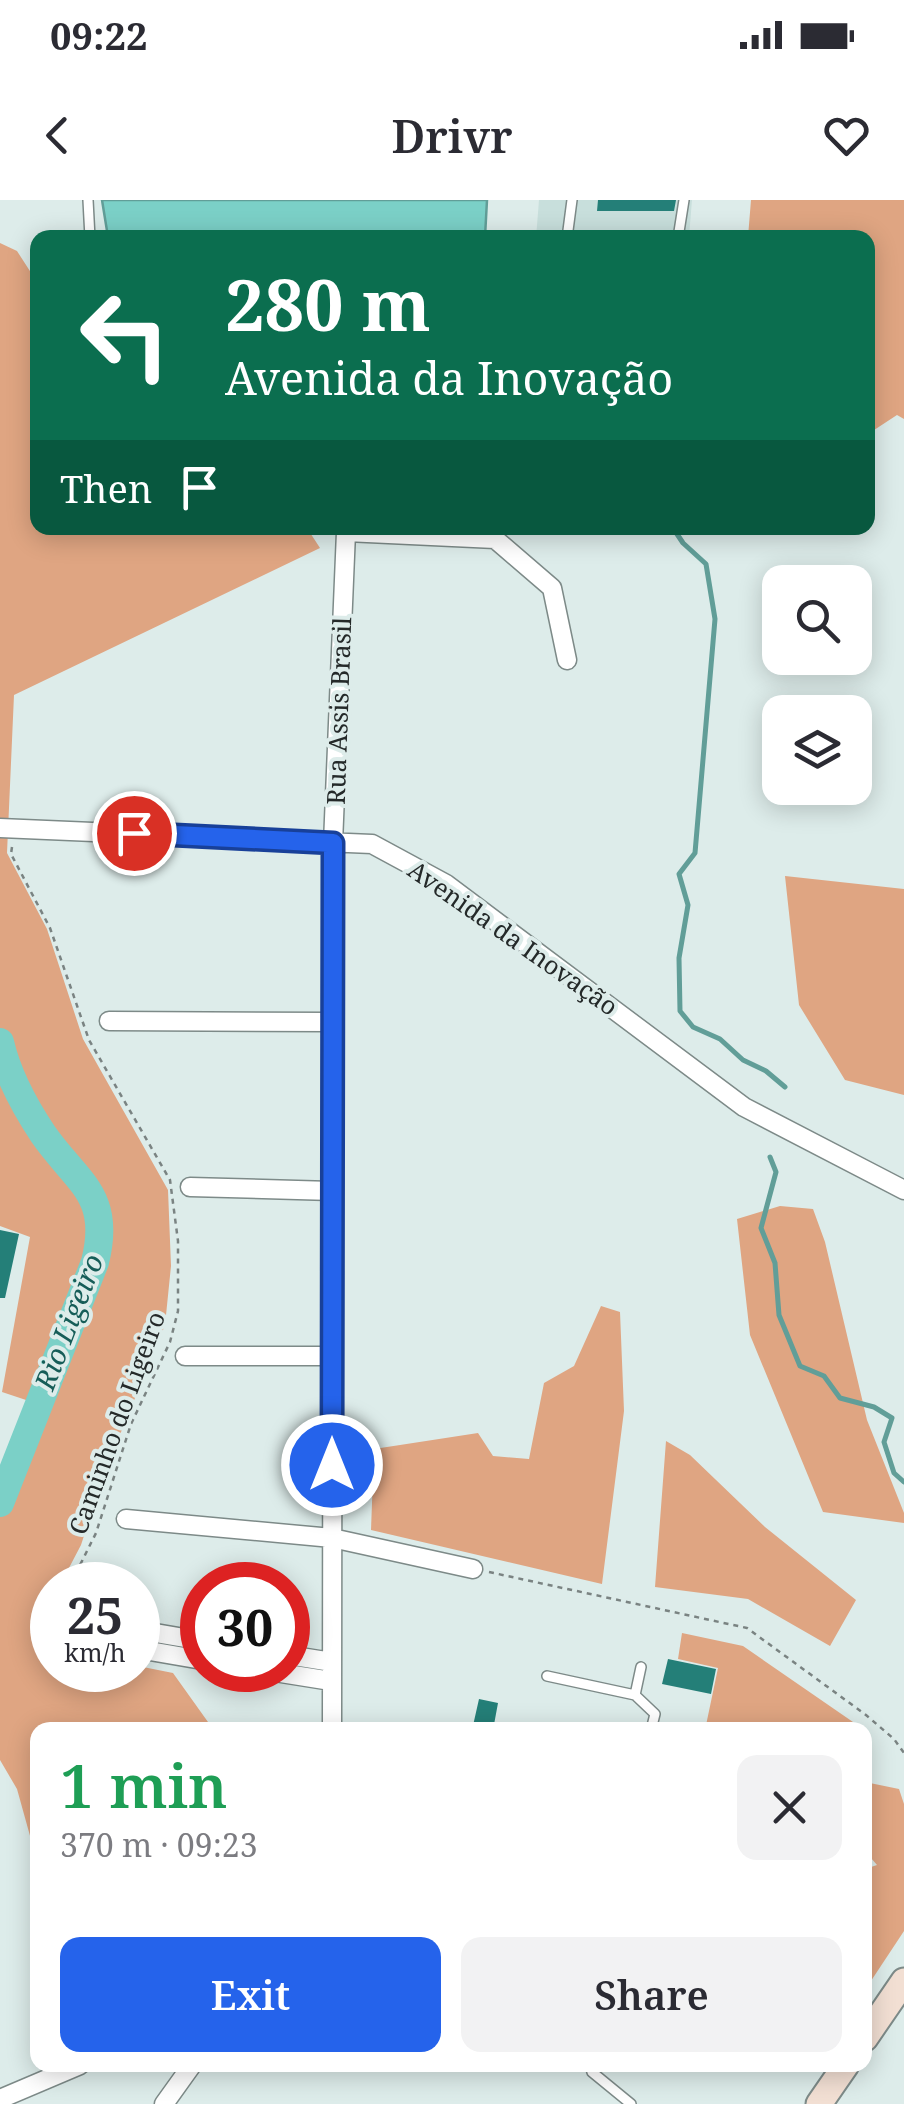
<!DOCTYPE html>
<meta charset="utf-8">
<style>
:root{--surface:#fff;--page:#f2f2f3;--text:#2b2b33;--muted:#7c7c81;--accent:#2563eb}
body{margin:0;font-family:"Noto Serif",serif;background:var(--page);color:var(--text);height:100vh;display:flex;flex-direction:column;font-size:38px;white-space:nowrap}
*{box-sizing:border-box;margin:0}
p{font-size:32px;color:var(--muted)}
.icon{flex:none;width:55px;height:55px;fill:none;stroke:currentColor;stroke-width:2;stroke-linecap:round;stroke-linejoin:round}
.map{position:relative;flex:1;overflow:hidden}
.panel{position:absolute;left:30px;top:1522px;width:842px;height:350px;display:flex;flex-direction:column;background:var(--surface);border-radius:20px;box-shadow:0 5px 25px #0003}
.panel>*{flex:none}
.guide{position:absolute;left:30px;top:30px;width:845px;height:305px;border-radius:20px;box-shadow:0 5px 25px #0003;background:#0b6e4f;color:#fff;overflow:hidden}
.tools{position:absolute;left:762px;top:365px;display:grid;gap:20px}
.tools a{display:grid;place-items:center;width:110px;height:110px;border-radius:20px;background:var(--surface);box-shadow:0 5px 25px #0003;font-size:50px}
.speed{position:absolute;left:30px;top:1362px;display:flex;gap:20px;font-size:50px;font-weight:700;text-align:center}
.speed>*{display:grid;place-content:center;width:130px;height:130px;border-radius:50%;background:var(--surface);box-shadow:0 5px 25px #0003;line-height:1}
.speed small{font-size:25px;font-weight:400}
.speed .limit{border:15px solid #d22;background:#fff;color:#111}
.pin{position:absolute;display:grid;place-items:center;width:85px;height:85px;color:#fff;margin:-42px;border:5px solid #fff;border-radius:50%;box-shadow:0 2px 10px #0007}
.me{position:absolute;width:110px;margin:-55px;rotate:0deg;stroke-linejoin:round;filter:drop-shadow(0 0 8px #0008)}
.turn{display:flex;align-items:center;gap:35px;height:210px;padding:0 30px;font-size:45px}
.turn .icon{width:130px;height:130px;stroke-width:2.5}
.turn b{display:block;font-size:70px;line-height:85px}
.then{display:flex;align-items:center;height:95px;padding:0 30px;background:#0003;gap:20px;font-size:38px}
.round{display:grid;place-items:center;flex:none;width:105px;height:105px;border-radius:20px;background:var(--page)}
.headline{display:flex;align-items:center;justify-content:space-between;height:170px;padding:0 30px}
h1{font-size:60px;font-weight:600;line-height:75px;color:#1e9e55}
.button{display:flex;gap:20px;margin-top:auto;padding:20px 30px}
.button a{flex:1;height:115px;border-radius:20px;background:var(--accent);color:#fff;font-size:40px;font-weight:600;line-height:115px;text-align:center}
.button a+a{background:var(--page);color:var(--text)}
.status{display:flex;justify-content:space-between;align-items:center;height:70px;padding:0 50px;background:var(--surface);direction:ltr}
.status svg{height:28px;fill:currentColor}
header{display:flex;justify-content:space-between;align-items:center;height:130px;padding:0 30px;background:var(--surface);font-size:45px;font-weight:600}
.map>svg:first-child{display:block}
.built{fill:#c8dfdc}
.forest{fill:#dfa582}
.water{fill:#7bd0c7;stroke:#619e98;stroke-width:2.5}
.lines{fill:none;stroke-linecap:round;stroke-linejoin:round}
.stream{stroke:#619e98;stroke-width:5}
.river{stroke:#7bd0c7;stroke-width:28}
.building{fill:#247f78}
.service-casing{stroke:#7d8a88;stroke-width:12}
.minor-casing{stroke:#7d8a88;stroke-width:21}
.secondary-casing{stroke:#7d8a88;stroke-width:29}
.path{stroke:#7a8382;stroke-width:2.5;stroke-dasharray:5 5;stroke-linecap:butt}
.service{stroke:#fff;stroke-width:9}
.minor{stroke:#fff;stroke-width:18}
.secondary{stroke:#f2dfd3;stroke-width:25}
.route-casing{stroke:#184099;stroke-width:25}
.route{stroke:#2563eb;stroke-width:18}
.labels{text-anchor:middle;stroke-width:8;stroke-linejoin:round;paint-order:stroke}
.street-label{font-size:25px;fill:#242929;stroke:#ddecea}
.water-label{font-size:28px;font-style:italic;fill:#165d58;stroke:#ddecea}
</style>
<div class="status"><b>09:22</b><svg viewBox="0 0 49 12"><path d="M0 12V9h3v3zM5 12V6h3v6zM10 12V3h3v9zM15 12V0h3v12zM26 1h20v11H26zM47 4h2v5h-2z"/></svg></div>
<header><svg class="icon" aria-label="back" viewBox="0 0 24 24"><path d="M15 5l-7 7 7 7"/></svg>Drivr<svg class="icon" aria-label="heart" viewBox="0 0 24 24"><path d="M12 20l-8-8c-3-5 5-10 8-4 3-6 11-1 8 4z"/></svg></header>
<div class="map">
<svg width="904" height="1904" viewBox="0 0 904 1904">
<rect width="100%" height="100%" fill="#ddecea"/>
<path class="built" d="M539,0H692L689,37L536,38Z"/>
<path class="forest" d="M751,0H904V219L897,215L868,234V38L748,37Z
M0,43L17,51L37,82L38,328H307L320,348L14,495L7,653L47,729L83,839L168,990L171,1066L165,1125L105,1271L81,1345L60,1385H52V1405L42,1448L52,1450V1470H138V1466L173,1473L213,1529L38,1530L37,1661L17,1589L0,1560V1286L32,1202L2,1192L30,1037L0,1026Z
M785,676L904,689V895L845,880L799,805Z
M780,1006L813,1009L825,1042L867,1220L904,1313V1323L823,1312L750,1135L737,1019Z
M601,1106L620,1112L624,1211L602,1384L371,1330L374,1249L478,1233L493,1256L529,1259L544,1183L574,1166Z
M666,1241L690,1255L765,1327L856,1400L830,1446L748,1399L655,1387Z
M682,1433L743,1446L853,1522L847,1530H705L718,1468L678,1459Z
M865,1582L899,1589L904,1604V1731L865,1790V1669L877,1665L865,1651Z"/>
<path class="water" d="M102,0H487L485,37H108Z"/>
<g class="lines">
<path class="stream" d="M673,328L683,343L706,364L715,419L695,653L679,674L688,705L679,758L680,811L693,827L720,839L743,860L766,871L785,887
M770,957L776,972L761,1028L775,1063L779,1115L800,1166L824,1176L840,1198L874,1207L892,1218L884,1242L894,1273L904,1282"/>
<path class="river" d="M0,842C7,873 25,907 43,934C77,983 112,994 95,1062L0,1303"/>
</g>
<path class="building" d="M598,0H676L674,11H597Z
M0,1030L19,1034L5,1098H0Z
M668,1459L716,1469L711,1494L662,1484Z
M479,1499L498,1503L493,1530H472Z"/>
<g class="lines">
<defs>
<path id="service" d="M88,0L90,38
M567,38L572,0
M678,38L684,0
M641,1467L635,1495L655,1514L651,1530
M547,1476L635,1495
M590,1865L592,1872L631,1904"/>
<path id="minor" d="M0,628L372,644L446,684L744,907L904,990
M109,821L332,822
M190,987L332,991
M185,1156H332
M126,1319L332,1338L473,1369
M138,1430L202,1441
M138,1449L202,1460
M288,1455L332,1462
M262,1470L331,1481
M332,1530L333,643L346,332L495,339L552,388L567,460
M0,1899L80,1865
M164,1904L192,1865"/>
<path id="secondary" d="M865,1838L904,1781
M819,1904L846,1865"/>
</defs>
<use href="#service" class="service-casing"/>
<use href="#minor" class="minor-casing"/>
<use href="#secondary" class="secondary-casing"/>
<path class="path" d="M12,647L11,654L50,728L89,840L170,980L178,1041V1111L170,1142L131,1224L96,1333L70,1385
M489,1372L747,1428L866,1515L894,1539L904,1553"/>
<use href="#service" class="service"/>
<use href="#minor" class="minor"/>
<use href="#secondary" class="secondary"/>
</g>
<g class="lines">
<defs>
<path id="route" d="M134,633L333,643L332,1265"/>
</defs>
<use href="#route" class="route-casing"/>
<use href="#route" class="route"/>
</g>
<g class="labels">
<g class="street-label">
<text transform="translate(339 511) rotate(-88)" y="9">Rua Assis Brasil</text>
<text transform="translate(513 738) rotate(35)" y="9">Avenida da Inovação</text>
<text transform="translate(117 1223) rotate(-70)" y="9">Caminho do Ligeiro</text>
</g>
<g class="water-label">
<text transform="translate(69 1122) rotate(-69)" y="10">Rio Ligeiro</text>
</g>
</g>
</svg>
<div class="tools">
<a><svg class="icon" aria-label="search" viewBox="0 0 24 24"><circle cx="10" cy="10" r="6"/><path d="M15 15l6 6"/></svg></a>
<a><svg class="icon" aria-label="layers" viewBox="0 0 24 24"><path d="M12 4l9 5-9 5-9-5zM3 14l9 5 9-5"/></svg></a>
</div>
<div class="speed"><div>25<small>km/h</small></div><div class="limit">30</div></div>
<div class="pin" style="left:134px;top:633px;background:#d93025"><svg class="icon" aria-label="arrive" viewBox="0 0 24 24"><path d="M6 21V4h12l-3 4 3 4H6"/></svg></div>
<svg class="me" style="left:332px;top:1265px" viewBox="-20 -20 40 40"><circle r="17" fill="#2563eb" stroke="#fff" stroke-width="3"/><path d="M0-11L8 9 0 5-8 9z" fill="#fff"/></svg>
<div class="guide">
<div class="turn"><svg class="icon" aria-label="left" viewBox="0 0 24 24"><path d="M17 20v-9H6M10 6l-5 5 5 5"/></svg><div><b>280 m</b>Avenida da Inovação</div></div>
<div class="then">Then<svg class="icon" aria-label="arrive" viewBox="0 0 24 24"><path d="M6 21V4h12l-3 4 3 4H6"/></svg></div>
</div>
<section class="panel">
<div class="headline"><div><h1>1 min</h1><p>370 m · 09:23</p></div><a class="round"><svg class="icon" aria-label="close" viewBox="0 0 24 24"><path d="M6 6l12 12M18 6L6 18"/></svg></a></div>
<div class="button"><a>Exit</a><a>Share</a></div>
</section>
</div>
